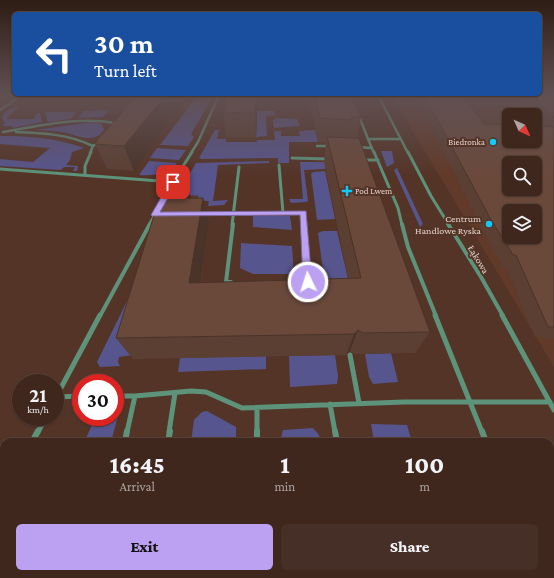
<!DOCTYPE html>
<meta charset="utf-8">
<style>
:root{--surface:#3f271d;--page:#462f26;--text:#f1f3f6;--muted:#ada5a4;--line:#58443b;--accent:#bca0f2}
body{margin:0;font-family:"Crimson Pro",serif;background:var(--page);color:var(--text);height:100vh;display:flex;flex-direction:column;font-size:15px;white-space:nowrap}
*{box-sizing:border-box;margin:0}
p{font-size:13px;color:var(--muted)}
.icon{flex:none;width:22px;height:22px;fill:none;stroke:currentColor;stroke-width:2;stroke-linecap:round;stroke-linejoin:round}
.map{position:relative;flex:1;overflow:hidden}
.sheet{position:absolute;left:0px;top:438px;width:554px;height:140px;display:flex;flex-direction:column;background:var(--surface);border-radius:12px 12px 0 0;box-shadow:0 1px 3px #0004,0 0 0 1px var(--line)}
.sheet>*{flex:none}
.hud{position:absolute;left:12px;top:12px;width:530px;height:84px;border-radius:6px;box-shadow:0 1px 3px #0004,0 0 0 1px var(--line);background:#1a4fa0;color:#fff;overflow:hidden}
.needle{width:26px;rotate:135deg}
.buttons{position:absolute;left:502px;top:108px;display:grid;gap:8px}
.buttons a{display:grid;place-items:center;width:40px;height:40px;border-radius:6px;background:var(--surface);box-shadow:0 1px 3px #0004,0 0 0 1px var(--line);font-size:20px}
.speed{position:absolute;left:12px;top:374px;display:flex;gap:8px;font-size:20px;font-weight:700;text-align:center}
.speed>*{display:grid;place-content:center;width:52px;height:52px;border-radius:50%;background:var(--surface);box-shadow:0 1px 3px #0004,0 0 0 1px var(--line);line-height:1}
.speed small{font-size:10px;font-weight:400}
.speed .limit{border:6px solid #d22;background:#fff;color:#111}
.pin{position:absolute;display:grid;place-items:center;width:34px;height:34px;color:#fff;margin:-17px;border-radius:8px;box-shadow:0 2px 6px #0006}
.me{position:absolute;width:44px;margin:-22px;rotate:356deg;stroke-linejoin:round;filter:drop-shadow(0 0 3px #0008)}
.turn{display:flex;align-items:center;gap:14px;height:84px;padding:0 16px;font-size:18px}
.turn .icon{width:52px;height:52px;stroke-width:2.5}
.turn b{display:block;font-size:28px;line-height:34px}
.eta{display:flex;justify-content:space-evenly;align-items:center;height:68px;text-align:center}
.eta b{font-size:24px;font-weight:800;line-height:28px}
.cta{display:flex;gap:8px;margin-top:auto;padding:8px 16px}
.cta a{flex:1;height:46px;border-radius:6px;background:var(--accent);color:#111;font-size:16px;font-weight:800;line-height:46px;text-align:center}
.cta a+a{background:var(--page);color:var(--text)}
.map>svg:first-child{display:block}
.built{fill:#613a29;fill-rule:evenodd}
.green{fill:#57558e}
.lines{fill:none;stroke-linecap:round;stroke-linejoin:round}
.minor-far4{stroke:#5d937a;stroke-width:2.5}
.minor-far3{stroke:#5d937a;stroke-width:3}
.minor-far2{stroke:#5d937a;stroke-width:4}
.minor-far1{stroke:#5d937a;stroke-width:5}
.minor{stroke:#5d937a;stroke-width:6}
.wall{fill:#5b3f33}
.shaded-wall{fill:#4a3329}
.building{fill:#6a493b;stroke:#4a3329;fill-rule:evenodd}
.route{fill:#bca0f2;stroke:#7a689d}
.poi-dot{fill:#11cafb;stroke:#543427;stroke-width:1.5}
.labels{text-anchor:middle;stroke-width:4;stroke-linejoin:round;paint-order:stroke}
.far-poi-label{font-size:9px;fill:#e5d0c8;stroke:#543427;text-anchor:end}
.poi-label{font-size:10px;fill:#e5d0c8;stroke:#543427;text-anchor:end}
.street-label{font-size:10px;fill:#e5d0c8;stroke:#543427}
</style>
<div class="map">
<svg width="554" height="578" viewBox="0 0 554 578">
<rect width="100%" height="100%" fill="#543427"/>
<path class="built" d="M391,95H513L531,115H509V141H535V119L537,121H554V367ZM509,163H535V189H509ZM509,211H535V237H509Z"/>
<path class="green" d="M198,95H214L191,134L194,137L188,146L160,145Z
M19,106L6,119H33L37,113H40L42,122L13,128L12,126H2L5,123L2,118C4,111 12,107 19,106Z
M109,110L103,117L78,118L84,111Z
M257,111H275V115L266,116L267,136L256,137Z
M45,112H76L71,119L48,122Z
M277,118L297,119L300,126L274,128L273,120Z
M92,122L101,124L104,129C95,146 75,134 62,132C54,130 45,131 36,130Z
M215,130H219L217,139H226V142H257V140H275L274,131H281V136H300L299,131L315,130L318,142H289V163H278V158L201,159L199,158Z
M0,136C29,136 56,138 84,148L72,152L70,160L66,165L78,166L77,171H73L75,167H64L61,170L0,166V159L33,162L50,148L0,144Z
M157,148L186,150L179,160L150,158Z
M381,151H392L394,163L387,167Z
M149,161L177,163C168,174 153,176 139,175Z
M269,161V163L218,165L213,201L228,200L224,205L208,206L209,201L175,199L196,163Z
M300,162H325V169L304,170L308,201L306,202L291,203L289,199H303Z
M397,168L423,224L420,227L394,170Z
M325,171L335,219L317,220L311,174L313,172Z
M253,216H290L292,230L253,227Z
M162,230L134,355L119,357L118,362L120,366L100,367L97,362Z
M323,231H337L353,301L325,285L318,233Z
M241,243L292,246L294,274H253L240,268Z
M391,353L398,382L373,384L369,377L365,354Z
M335,355L338,376L337,384L290,387L289,356Z
M266,356V369L178,372L180,358Z
M115,409L118,416L111,442H84L96,417H115Z
M207,411L236,427V442H191L194,420L202,412Z
M371,424L407,425L412,442H374Z
M313,428L319,435L320,442H280L283,430Z
M238,574H298V575L351,574L352,578H238Z"/>
<g class="lines">
<path class="minor-far4" d="M378,95L408,153
M0,110L15,100L16,97L10,95
M359,116L368,139H400
M3,132C40,126 77,116 115,123V126
M16,132C43,133 68,134 93,146L90,153
M368,139L374,153
M93,146L99,142
M317,146H329
M358,147L371,148
M191,153L198,142L219,95"/>
<path class="minor-far3" d="M374,152L398,208L402,225
M408,152L431,196L449,225
M292,158L329,159
M362,160H378
M279,165L283,213
M0,169L173,182L192,152
M85,174V166L91,152
M165,197L173,182
M203,214L303,213L304,225
M149,225L156,213
M232,225L239,167"/>
<path class="minor-far2" d="M304,224L308,282H306
M402,224L408,247L436,316
M448,224L481,277L503,316
M231,282H226L233,224
M100,316L150,224"/>
<path class="minor-far1" d="M435,315L482,432
M502,315L554,410
M350,355L359,403
M115,396H135L191,391L206,392L242,408L404,402H550
M56,397L81,396
M55,399L100,315
M330,404L335,432
M257,408V432
M38,432L46,417
M127,432L135,396
M169,432L175,393"/>
<path class="minor" d="M257,431V442
M335,431L337,442
M482,431L486,442
M32,442L38,431
M125,442L127,431
M168,442L170,431
M0,503L4,495
M189,574V578
M538,574L540,578
M93,578L94,574"/>
</g>
<path class="wall" d="M226,95H258L256,137H226L223,113Z
M309,95H352L353,103L361,117L357,138L430,332L415,353L354,354L350,351L346,355L133,359L116,338L190,196H198V198H203L209,223L201,283L348,278L324,162L326,143L318,142L309,99Z
M420,95H463L484,124L543,126L535,118V115H532L516,99L518,95H554V339L535,337L506,266H503L482,229L418,100Z
M183,102L134,171L107,169L95,144Z
M298,574H521L522,578H300Z"/>
<path class="shaded-wall" d="M166,95H182L183,102L134,171L124,146Z
M256,95H258V99L256,137L255,112Z
M189,192L195,217L187,198Z
M203,198L209,223L197,307L189,283Z
M358,330L350,351L346,355L354,334Z"/>
<path class="building" d="M138,95H166L124,146L95,144L98,139Z
M226,95H256L255,112L223,113Z
M315,95H352L354,99L352,103L356,105L361,117H351L352,120L320,118Z
M424,95H463L484,124L509,125V141H535V126L554,127V327H548L516,255H513L490,218ZM509,163H535V189H509ZM509,211H535V237H509Z
M531,95H554V118Z
M327,137L359,138L430,332L363,333L358,330L354,334L116,338L159,199L163,193L189,192L187,198H203L189,283L361,278Z
M190,196H198L197,198H190Z
M302,574H521L522,578H428L427,577L404,578H302Z"/>
<linearGradient id="sky" x2="0" y2="1"><stop stop-color="#2e1d15"/><stop offset="0.54" stop-color="#615052"/><stop offset="1" stop-color="#615052" stop-opacity="0"/></linearGradient>
<rect width="554" height="176" fill="url(#sky)"/>
<path class="route" d="M171,180L177,182L160,212L306,211L312,282L311,284H305L303,282L300,215L152,216L151,215Z"/>
<g class="poi-dot">
<circle cx="493" cy="142" r="4"/>
<path d="M345 185h4v4h4v4h-4v4h-4v-4h-4v-4h4z"/>
<circle cx="489" cy="224" r="4"/>
</g>
<g class="labels">
<g class="far-poi-label">
<text x="485" y="145">Biedronka</text>
<text x="355" y="194" text-anchor="start">Pod Lwem</text>
</g>
<g class="poi-label">
<text x="481" y="222">Centrum<tspan x="481" dy="12">Handlowe Ryska</tspan></text>
</g>
<g class="street-label">
<text transform="translate(479 259) rotate(59)" y="4">Łąkowa</text>
</g>
</g>
</svg>
<div class="buttons">
<a><svg class="needle" viewBox="-14 -14 28 28"><path d="M0-13l5 13h-10z" fill="#e53935"/><path d="M0 13l5-13h-10z" fill="#ada5a4"/></svg></a>
<a><svg class="icon" aria-label="search" viewBox="0 0 24 24"><circle cx="10" cy="10" r="6"/><path d="M15 15l6 6"/></svg></a>
<a><svg class="icon" aria-label="layers" viewBox="0 0 24 24"><path d="M12 4l9 5-9 5-9-5zM3 14l9 5 9-5"/></svg></a>
</div>
<div class="speed"><div>21<small>km/h</small></div><div class="limit">30</div></div>
<div class="pin" style="left:173px;top:182px;background:#d93025"><svg class="icon" aria-label="arrive" viewBox="0 0 24 24"><path d="M6 21V4h12l-3 4 3 4H6"/></svg></div>
<svg class="me" style="left:308px;top:282px" viewBox="-20 -20 40 40"><circle r="17" fill="#bca0f2" stroke="#fff" stroke-width="3"/><path d="M0-11L8 9 0 5-8 9z" fill="#fff"/></svg>
<div class="hud">
<div class="turn"><svg class="icon" aria-label="left" viewBox="0 0 24 24"><path d="M17 20v-9H6M10 6l-5 5 5 5"/></svg><div><b>30 m</b>Turn left</div></div>
</div>
<section class="sheet">
<div class="eta">
<div><b>16:45</b><p>Arrival</p></div>
<div><b>1</b><p>min</p></div>
<div><b>100</b><p>m</p></div>
</div>
<div class="cta"><a>Exit</a><a>Share</a></div>
</section>
</div>
